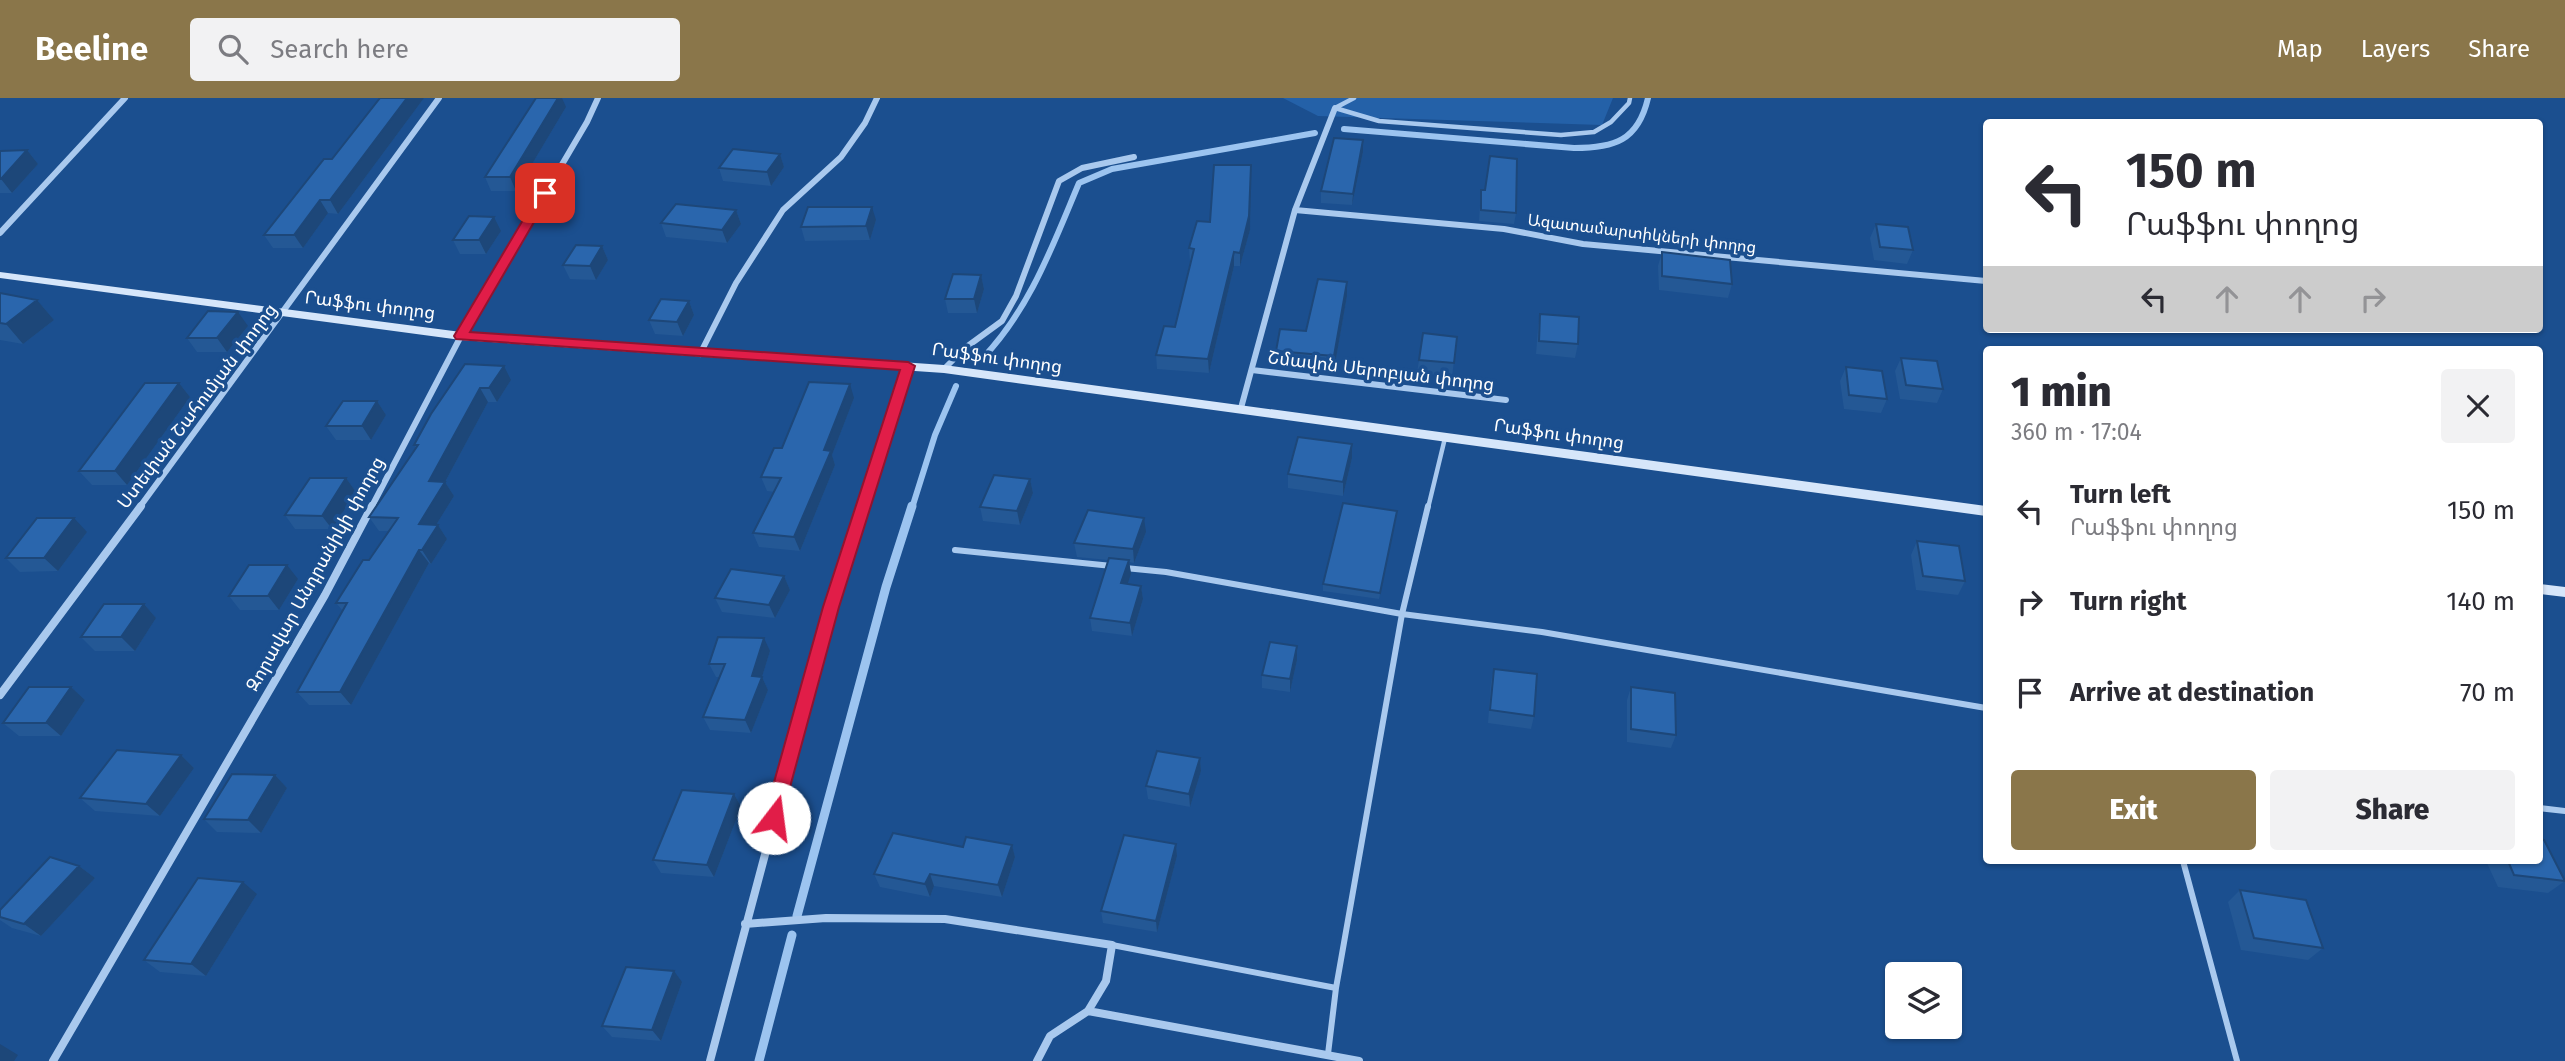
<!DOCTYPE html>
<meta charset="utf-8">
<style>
:root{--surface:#fff;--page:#f2f2f3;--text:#2b2b33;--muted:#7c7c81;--accent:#8a764a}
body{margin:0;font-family:"Fira Sans","Noto Sans Armenian",sans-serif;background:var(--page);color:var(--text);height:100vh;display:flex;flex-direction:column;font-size:26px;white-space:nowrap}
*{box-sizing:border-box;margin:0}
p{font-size:23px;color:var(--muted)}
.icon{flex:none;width:38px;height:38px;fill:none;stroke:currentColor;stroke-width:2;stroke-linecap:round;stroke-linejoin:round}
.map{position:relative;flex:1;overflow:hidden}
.details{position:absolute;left:1983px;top:248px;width:560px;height:518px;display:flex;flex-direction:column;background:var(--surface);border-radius:7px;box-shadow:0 2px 5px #0004}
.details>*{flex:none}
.guide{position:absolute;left:1983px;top:21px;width:560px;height:214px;border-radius:7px;box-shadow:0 2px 5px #0004;background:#fff;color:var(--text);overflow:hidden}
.controls{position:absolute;left:1885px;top:864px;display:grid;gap:14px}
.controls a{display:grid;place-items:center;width:77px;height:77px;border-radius:7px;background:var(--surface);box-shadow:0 2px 5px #0004;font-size:35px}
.pin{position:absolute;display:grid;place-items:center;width:60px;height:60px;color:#fff;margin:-30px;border-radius:14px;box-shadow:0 4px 10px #0006}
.me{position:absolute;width:77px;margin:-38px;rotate:15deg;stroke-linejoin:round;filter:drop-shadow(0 0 5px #0008)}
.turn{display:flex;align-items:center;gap:24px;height:147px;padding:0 28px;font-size:32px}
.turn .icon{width:91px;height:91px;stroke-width:2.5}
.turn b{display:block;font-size:49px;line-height:60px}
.lanes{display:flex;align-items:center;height:66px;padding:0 28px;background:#0003;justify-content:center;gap:35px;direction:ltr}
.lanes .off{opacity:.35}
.round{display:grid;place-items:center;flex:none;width:74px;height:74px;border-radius:7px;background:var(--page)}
.head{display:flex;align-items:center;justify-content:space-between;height:119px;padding:0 28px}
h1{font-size:42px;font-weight:800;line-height:52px}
.action{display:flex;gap:14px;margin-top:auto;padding:14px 28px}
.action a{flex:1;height:80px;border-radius:7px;background:var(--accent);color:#fff;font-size:28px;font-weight:800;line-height:80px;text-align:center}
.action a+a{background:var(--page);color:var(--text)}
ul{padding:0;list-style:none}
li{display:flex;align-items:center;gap:21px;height:91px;padding:0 28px}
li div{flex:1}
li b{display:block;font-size:26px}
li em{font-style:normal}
header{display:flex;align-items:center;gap:42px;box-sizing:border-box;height:98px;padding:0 35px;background:var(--accent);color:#fff}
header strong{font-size:33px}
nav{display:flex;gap:38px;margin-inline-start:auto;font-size:24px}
.search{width:490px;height:63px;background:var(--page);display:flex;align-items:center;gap:18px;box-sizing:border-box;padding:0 24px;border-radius:7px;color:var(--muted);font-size:26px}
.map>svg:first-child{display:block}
.green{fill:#2461a8}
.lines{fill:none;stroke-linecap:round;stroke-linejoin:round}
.stream-far1{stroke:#9cc4f0;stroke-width:6}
.stream{stroke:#9cc4f0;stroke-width:9}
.service-far1{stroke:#a9c9ee;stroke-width:4.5}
.service{stroke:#a9c9ee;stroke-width:6}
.minor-far1{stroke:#a9c9ee;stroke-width:6}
.minor{stroke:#a9c9ee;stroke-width:8}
.secondary{fill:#d6e6fa;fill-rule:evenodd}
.wall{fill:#245895}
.shaded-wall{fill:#1d4779}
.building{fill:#2a66ad;stroke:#1d4779;stroke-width:2}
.route{fill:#e11d48;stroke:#92132f;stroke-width:2}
.labels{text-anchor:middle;stroke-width:7;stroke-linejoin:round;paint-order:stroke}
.far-street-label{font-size:16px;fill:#fff;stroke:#1b4f8f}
.street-label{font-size:18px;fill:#fff;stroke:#1b4f8f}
</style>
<header>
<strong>Beeline</strong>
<div class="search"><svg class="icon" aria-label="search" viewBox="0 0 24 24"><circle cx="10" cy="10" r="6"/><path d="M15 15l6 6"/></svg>Search here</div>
<nav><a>Map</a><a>Layers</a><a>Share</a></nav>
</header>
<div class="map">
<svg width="2565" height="963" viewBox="0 0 2565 963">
<rect width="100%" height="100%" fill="#1b4f8f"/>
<path class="green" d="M1283,0H1613L1602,27L1318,18Z"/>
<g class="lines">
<path class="stream-far1" d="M1344,31L1574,50C1614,50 1638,43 1648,0
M981,262C1030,211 1052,149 1079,85L1112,71L1315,35
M912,410L935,337L956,288"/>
<path class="stream" d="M797,818L886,489L912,408
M759,963L792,837"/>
<path class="service-far1" d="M1335,10L1379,23L1561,37L1594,34L1611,24L1629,5L1630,0
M1335,10L1354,0
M1428,410L1445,340"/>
<path class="service" d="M955,452L1112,468
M1125,470L1166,474L1402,516L1542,534L1986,610
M2539,710L2565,713
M2183,763L2237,963
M1112,847L1336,890
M1328,956L1336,890L1402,516L1428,408"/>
<path class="minor-far1" d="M1295,112L1504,131L1583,146L1986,183
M0,135L125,0
M700,256L736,185L783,112L841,59L865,25L877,0
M944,271L965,250L1002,223L1016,198L1059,83L1082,70L1134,59
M1252,272L1506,302
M1241,310L1295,112L1335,10
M139,410L439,0
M371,410L461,238L587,24L598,0
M863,410L908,268"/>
<path class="minor" d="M0,597L141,408
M745,826L826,820L945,821L1112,847L1106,883L1088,913L1050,938L1037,963
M1088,913L1359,963
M53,963L325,497L372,408
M710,963L831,509L863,408"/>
<path class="secondary" d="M0,174L461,234L944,267L1986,408V418L944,275L461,242L0,180Z
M2539,486L2565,489V499L2539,496Z"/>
</g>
<path class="wall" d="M380,0H424L338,116L328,115L303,150H273L264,137L332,61Z
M566,9L516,93H491L485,79Z
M27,52L38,66L12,95H0V53Z
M1363,54L1352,107L1321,105V93Z
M780,56L784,69L771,88L723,83L719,70Z
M1251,67L1250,132L1240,168H1234L1209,275L1157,271L1156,257L1175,229L1190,164L1189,150L1210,124Z
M1481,92L1516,115L1514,126L1479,123Z
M736,112L741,126L727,145L666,139L661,125Z
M876,122L870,142L805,143L801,129Z
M1876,126L1913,152L1907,166L1874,162L1870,140Z
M501,133L486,156H460L453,142Z
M602,148L608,162L596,182L570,181L563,167Z
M1662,154L1732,186L1728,200L1659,192L1658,168Z
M981,177L984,191L977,215H948L945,201Z
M0,195L37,202L54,222L23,246L0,242Z
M1347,198L1334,272L1276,267V253L1306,233Z
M689,203L694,217L683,238L655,236L649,222Z
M1540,216L1578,246L1575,260L1536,256L1538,230Z
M248,228L227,254H197L187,240Z
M1457,239L1452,279L1417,275L1419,262Z
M1901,260L1943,291L1937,305L1900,301L1895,273Z
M465,266L511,282L497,304H488L445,384L454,398L436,427H438L447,441L431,466L429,465L351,607H309L297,594L343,513L336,505L389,433H379L369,419L416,350L414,347Z
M1846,269L1887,301L1881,315L1844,311L1840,283Z
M179,285L190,299L127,387H92L79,373Z
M854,300L832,357L835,367L800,453L759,449L753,435L775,394L767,393L761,379L782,350Z
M377,303L386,317L371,342H336L326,328Z
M1352,360L1343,398L1288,390V376Z
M346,380L356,394L332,431H295L285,417Z
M1030,381L1033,395L1020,427L983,423L980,409Z
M1397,413L1379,501L1323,493V486Z
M87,434L58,473L20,474L6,460Z
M1146,434L1134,465L1129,464L1131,476L1127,486L1141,488L1143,501L1132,538L1092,533L1090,520L1108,462L1077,459L1074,445Z
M1917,443L1965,483L1958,497L1916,492L1911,457Z
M784,478L790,492L775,520L722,514L715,500Z
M298,481L279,512H240L229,498Z
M144,506L156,520L135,553H95L81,539Z
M770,553L762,579L768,592L751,635L710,632L703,619L720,579H716L709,566Z
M1297,562L1290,594L1262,590V577Z
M1494,571L1534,618L1531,631L1488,625L1491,584Z
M71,589L85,602L61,638H19L3,625Z
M1631,589L1676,637L1671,650L1627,644V602Z
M181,657L194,670L160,718L95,713L80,700Z
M1200,660L1201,673L1190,709L1148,701L1146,688Z
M275,677L287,690L261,735L217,734L204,721Z
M734,696L741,709L714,779L661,775L653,762Z
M1176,746L1177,758L1157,834L1103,825L1101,813Z
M1012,747L1015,759L1002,799L934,788L930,799L880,789L874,776L963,749Z
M2486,763H2539L2565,783L2548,795L2498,789Z
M79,768L95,780L41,838L12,830L0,822V812Z
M2240,792L2323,850L2308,862L2241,852L2228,804Z
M257,796L206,878L160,874L144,862Z
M682,884L661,943L612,939L602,928Z"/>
<path class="shaded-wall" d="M407,0H424L338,116L330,102Z
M558,0H562L566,9L516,93L510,79Z
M1363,42V54L1352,107L1353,96Z
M27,52L38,66L12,95L1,81Z
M780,56L784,69L771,88L767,74Z
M1251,67L1250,132L1240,168V155Z
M320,102L328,115L303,150L294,137Z
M872,109L876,122L870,142L866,128Z
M736,112L741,126L727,145L722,132Z
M494,119L501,133L486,156L479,142Z
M602,148L608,162L596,182L590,168Z
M1234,154V168L1209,275L1208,261Z
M981,177L984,191L977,215L974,201Z
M1347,184V198L1334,272V258Z
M37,202L54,222L23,246L6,226Z
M689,203L694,217L683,238L677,224Z
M238,214L248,228L227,254L217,240Z
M504,268L511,282L497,304L489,290Z
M179,285L190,299L127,387L115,373Z
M850,286L854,300L832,357L835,367L800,453L794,439L824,352Z
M480,290L488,304L445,384L454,398L428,440L419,426L429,383Z
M377,303L386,317L371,342L362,328Z
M1352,346V360L1343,398V384Z
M346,380L356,394L332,431L322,418Z
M1030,381L1033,395L1020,427L1017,413Z
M74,420L87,434L58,473L44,460Z
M1144,420L1146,434L1134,465L1133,451Z
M438,427L447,441L431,466L422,452Z
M419,452L429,465L351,607L340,594Z
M1129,462L1131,476L1123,499L1121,485Z
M287,467L298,481L279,512L268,498Z
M784,478L790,492L775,520L769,507Z
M1141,488L1143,501L1132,538L1130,525Z
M144,506L156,520L135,553L121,539Z
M764,540L770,553L762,579L768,592L751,635L745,622L752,578Z
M1297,548V562L1290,594V581Z
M71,589L85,602L61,638L46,625Z
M181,657L194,670L160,718L146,706Z
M1200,660L1201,673L1190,709L1189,696Z
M275,677L287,690L261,735L248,722Z
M734,696L741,709L714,779L707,767Z
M1176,746L1177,758L1157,834L1156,823Z
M1012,747L1015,759L1002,799L998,787Z
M79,768L95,780L41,838L24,826Z
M930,776L934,788L930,799L925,786Z
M243,784L257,796L206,878L191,866Z
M674,873L682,884L661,943L652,932Z
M0,946L18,957L14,963H0Z"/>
<path class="building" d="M380,0H407L330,102H320L294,137H264L324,61H332Z
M536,0H558L510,79H485Z
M1334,40L1363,42L1353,96L1321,93Z
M733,51L780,56L767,74L719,70Z
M27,52L1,81H0V53Z
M1490,58L1517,61L1516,115L1481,112V92H1485Z
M1214,67H1251L1249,118L1240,155L1234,154L1208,261L1156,257L1164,228L1175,229L1194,151L1189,150L1197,123L1210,124Z
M676,106L736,112L722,132L661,125Z
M808,109H872L866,128L801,129Z
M469,118L494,119L479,142H453Z
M1876,126L1908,129L1913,152L1880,149Z
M576,147L602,148L590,168L563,167Z
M1662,154L1730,162L1732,186L1662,178Z
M953,176L981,177L974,201H945Z
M1318,181L1347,184L1334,258L1276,253L1280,231L1306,233Z
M0,195L37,202L6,226L0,225Z
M661,201L689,203L677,224L649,222Z
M208,213L238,214L217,240H187Z
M1540,216L1579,219L1578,246L1539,243Z
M1423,235L1457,239L1454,265L1419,262Z
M1901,260L1937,263L1943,291L1906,287Z
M465,266L504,268L489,290H480L429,383L445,384L419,426L438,427L422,452H419L340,594H297L347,505H336L363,462H369L398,420L369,419L418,347H414L431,316Z
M1846,269L1882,273L1887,301L1849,297Z
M809,284L850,286L824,352L831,353L794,439L753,435L781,380L761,379L774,350H782Z
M145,285H179L115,373H79Z
M343,303H377L362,328H326Z
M1298,339L1352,346L1343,384L1288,376Z
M994,377L1030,381L1017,413L980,409Z
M310,380H346L322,418L285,417Z
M1343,405L1397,413L1380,495L1323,486Z
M1088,412L1144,420L1133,451L1074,445Z
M37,420H74L44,460H6Z
M1917,443L1959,448L1965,483L1923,478Z
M1109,460L1129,462L1121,485L1141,488L1130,525L1090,520Z
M249,467H287L268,498H229Z
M731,471L784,478L769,507L715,500Z
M104,506H144L121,539H81Z
M718,539L764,540L752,578L762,579L745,622L703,619L725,566H709Z
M1270,544L1297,548L1290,581L1262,577Z
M1494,571L1537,576L1534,618L1490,612Z
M29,589H71L46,625H3Z
M1631,589L1675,595L1676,637L1631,631Z
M117,652L181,657L146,706L80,700Z
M1157,653L1200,660L1189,696L1146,688Z
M232,676L275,677L248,722L204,721Z
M682,692L734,696L707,767L653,762Z
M893,735L963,749L966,739L1012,747L998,787L930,776L925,786L874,776Z
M1124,737L1176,746L1156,823L1101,813Z
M2539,741L2544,742L2565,783L2514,777L2508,763H2539Z
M50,759L79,768L24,826L0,819V812Z
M198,780L243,784L191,866L144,862Z
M2240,792L2306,802L2323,850L2254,840Z
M626,869L674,873L652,932L602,928Z"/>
<path class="route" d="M545,92L551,95L470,234L908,264L915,268L839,509L780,726L774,728L767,726L764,720L823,509L900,272L456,241L454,238L539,95Z"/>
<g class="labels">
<g class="far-street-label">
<text transform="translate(1642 135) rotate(7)" y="6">Ազատամարտիկների փողոց</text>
</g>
<g class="street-label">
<text transform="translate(370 207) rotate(7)" y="6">Րաֆֆու փողոց</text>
<text transform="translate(997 260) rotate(8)" y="6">Րաֆֆու փողոց</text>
<text transform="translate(1381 273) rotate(7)" y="6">Շմավոն Սերոբյան փողոց</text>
<text transform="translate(197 308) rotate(-53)" y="6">Ստեփան Շահումյան փողոց</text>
<text transform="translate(1559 336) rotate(8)" y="6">Րաֆֆու փողոց</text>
<text transform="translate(315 476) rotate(-61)" y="6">Զորավար Անդրանիկի փողոց</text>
</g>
</g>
</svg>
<div class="controls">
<a><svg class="icon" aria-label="layers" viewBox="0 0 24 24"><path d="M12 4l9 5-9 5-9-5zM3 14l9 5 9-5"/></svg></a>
</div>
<div class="pin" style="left:545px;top:95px;background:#d93025"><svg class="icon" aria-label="arrive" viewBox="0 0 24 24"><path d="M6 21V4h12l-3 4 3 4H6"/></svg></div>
<svg class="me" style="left:774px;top:720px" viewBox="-20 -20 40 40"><circle r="19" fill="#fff"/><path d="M0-13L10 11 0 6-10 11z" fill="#e11d48"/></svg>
<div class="guide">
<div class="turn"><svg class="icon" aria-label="left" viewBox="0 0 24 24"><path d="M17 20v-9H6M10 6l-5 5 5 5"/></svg><div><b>150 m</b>Րաֆֆու փողոց</div></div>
<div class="lanes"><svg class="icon" aria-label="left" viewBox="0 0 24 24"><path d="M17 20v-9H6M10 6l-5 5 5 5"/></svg><svg class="icon off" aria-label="ahead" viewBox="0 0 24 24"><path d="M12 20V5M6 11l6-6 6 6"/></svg><svg class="icon off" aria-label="ahead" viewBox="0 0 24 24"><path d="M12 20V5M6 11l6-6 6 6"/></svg><svg class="icon off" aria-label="right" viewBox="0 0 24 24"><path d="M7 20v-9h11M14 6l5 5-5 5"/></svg></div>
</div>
<section class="details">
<div class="head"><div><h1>1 min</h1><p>360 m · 17:04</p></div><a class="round"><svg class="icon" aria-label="close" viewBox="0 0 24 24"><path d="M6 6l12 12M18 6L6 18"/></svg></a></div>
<ul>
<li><svg class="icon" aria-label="left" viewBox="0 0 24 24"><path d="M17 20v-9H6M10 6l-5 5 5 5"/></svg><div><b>Turn left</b><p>Րաֆֆու փողոց</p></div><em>150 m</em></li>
<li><svg class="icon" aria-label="right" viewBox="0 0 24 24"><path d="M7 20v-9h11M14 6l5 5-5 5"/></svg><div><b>Turn right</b></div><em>140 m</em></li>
<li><svg class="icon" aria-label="arrive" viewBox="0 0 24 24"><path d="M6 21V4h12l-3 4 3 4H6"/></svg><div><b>Arrive at destination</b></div><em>70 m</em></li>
</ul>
<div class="action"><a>Exit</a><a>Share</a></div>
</section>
</div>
